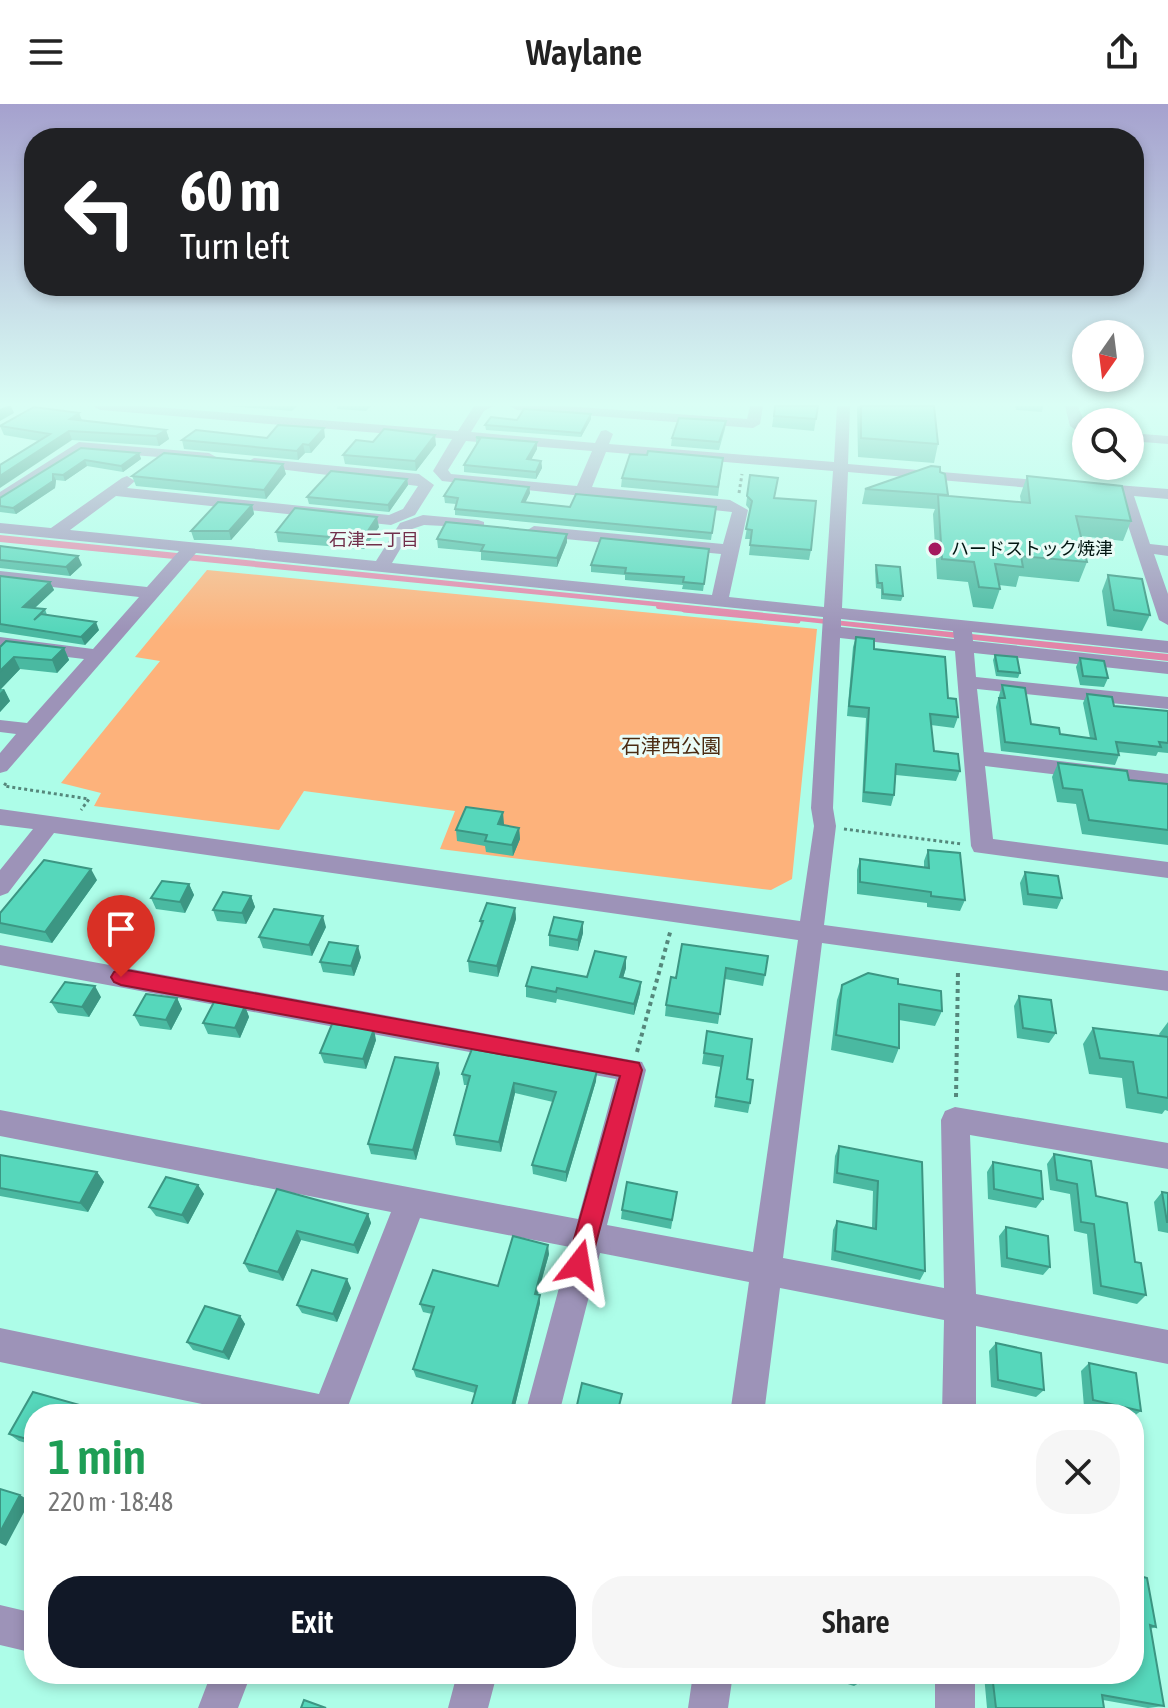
<!DOCTYPE html>
<meta charset="utf-8">
<style>
:root{--surface:#fff;--page:#f6f6f6;--text:#222;--muted:#767676;--accent:#111827}
body{margin:0;font-family:"Asap Condensed","Noto Sans JP",sans-serif;background:var(--page);color:var(--text);height:100vh;display:flex;flex-direction:column;font-size:30px;white-space:nowrap}
*{box-sizing:border-box;margin:0}
p{font-size:26px;color:var(--muted)}
.icon{flex:none;width:44px;height:44px;fill:none;stroke:currentColor;stroke-width:2;stroke-linecap:round;stroke-linejoin:round}
.map{position:relative;flex:1;overflow:hidden}
.panel{position:absolute;left:24px;top:1300px;width:1120px;height:280px;display:flex;flex-direction:column;background:var(--surface);border-radius:32px;box-shadow:0 4px 12px #0003}
.panel>*{flex:none}
.hud{position:absolute;left:24px;top:24px;width:1120px;height:168px;border-radius:32px;box-shadow:0 4px 12px #0003;background:#202124;color:#fff;overflow:hidden}
.needle{width:52px;rotate:194deg}
.fabs{position:absolute;left:1072px;top:216px;display:grid;gap:16px}
.fabs a{display:grid;place-items:center;width:72px;height:72px;border-radius:50%;background:var(--surface);box-shadow:0 4px 12px #0003;font-size:40px}
.pin{position:absolute;display:grid;place-items:center;width:68px;height:68px;color:#fff;margin:-82px -34px;border-radius:50% 50% 50% 0;rotate:-45deg;box-shadow:0 0 8px #0007}
.pin .icon{rotate:45deg}
.me{position:absolute;width:88px;margin:-44px;rotate:14deg;stroke-linejoin:round;filter:drop-shadow(0 0 6px #0008)}
.turn{display:flex;align-items:center;gap:28px;height:168px;padding:0 24px;font-size:36px}
.turn .icon{width:104px;height:104px;stroke-width:2.5}
.turn b{display:block;font-size:56px;line-height:68px}
.round{display:grid;place-items:center;flex:none;width:84px;height:84px;border-radius:32px;background:var(--page)}
.overview{display:flex;align-items:center;justify-content:space-between;height:136px;padding:0 24px}
h1{font-size:48px;font-weight:600;line-height:60px;color:#1e9e55}
.action{display:flex;gap:16px;margin-top:auto;padding:16px 24px}
.action a{flex:1;height:92px;border-radius:32px;background:var(--accent);color:#fff;font-size:32px;font-weight:600;line-height:92px;text-align:center}
.action a+a{background:var(--page);color:var(--text)}
header{display:flex;justify-content:space-between;align-items:center;height:104px;padding:0 24px;background:var(--surface);font-size:36px;font-weight:600}
.map>svg:first-child{display:block}
.green{fill:#fdb27b}
.water{fill:#e285a8}
.lines{fill:none;stroke-linecap:round;stroke-linejoin:round}
.stream-far1{stroke:#e285a8;stroke-width:4}
.stream{stroke:#e285a8;stroke-width:5}
.path-far1{stroke:#55877b;stroke-width:3;stroke-dasharray:3 3;stroke-linecap:butt}
.path{stroke:#55877b;stroke-width:4;stroke-dasharray:4 4;stroke-linecap:butt}
.minor{fill:#9d93b8;fill-rule:evenodd}
.wall{fill:#4ab9a1}
.shaded-wall{fill:#3c9683}
.building{fill:#56d7bb;stroke:#3c9683;stroke-width:2}
.route{fill:#e11d48;stroke:#92132f;stroke-width:2}
.poi-dot{fill:#a4185f;stroke:#eafcf7;stroke-width:3}
.labels{text-anchor:middle;stroke-width:6;stroke-linejoin:round;paint-order:stroke}
.far-neighbourhood-label{font-size:18px;fill:#722f4b;stroke:#eafcf7}
.far-poi-label{font-size:18px;fill:#011611;stroke:#eafcf7;text-anchor:start}
.park-label{font-size:20px;fill:#4b2b12;stroke:#eafcf7}
</style>
<header><svg class="icon" aria-label="menu" viewBox="0 0 24 24"><path d="M4 6h16M4 12h16M4 18h16"/></svg>Waylane<svg class="icon" aria-label="share" viewBox="0 0 24 24"><path d="M12 15V3M7 8l5-5 5 5M5 13v7h14v-7"/></svg></header>
<div class="map">
<svg width="1168" height="1604" viewBox="0 0 1168 1604">
<rect width="100%" height="100%" fill="#adfde8"/>
<path class="green" d="M207,466L817,525L792,775L771,786L440,745L455,707L304,687L279,726L94,702L101,689L61,679L160,557L135,553Z"/>
<path class="water" d="M0,431L1168,550V557L734,510L0,438Z"/>
<g class="lines">
<path class="stream-far1" d="M658,503L704,508"/>
<path class="stream" d="M684,506L798,517"/>
<path class="path-far1" d="M739,389L742,370
M6,679L4,682L89,695L81,706
M844,725L962,740"/>
<path class="path" d="M637,948L671,825
M956,993L958,866"/>
<path class="minor" d="M93,302H144L458,327L474,302H493L484,307L471,328L595,339L601,327L606,326L613,330L609,340L834,358L837,302H850L848,360L1059,378V384L1054,386L848,368L842,504L1168,537V549L972,528L973,537L1168,558V570L974,549L976,573L1168,593V605L977,585L984,648L1168,670V684L985,662L993,735L1168,758V774L974,748L971,742L955,547L840,534L833,704L836,722L824,821L1168,867V887L822,839L783,1154L944,1184L941,1016L945,1007L955,1003L1168,1039V1065L970,1031L976,1190L1168,1226V1260L976,1222V1310H942L944,1216L780,1184L764,1310H730L749,1178L600,1149L559,1310H525L570,1143L420,1114L345,1310H250L0,1258V1224L319,1290L391,1108L0,1032V1006L578,1115L616,975L0,861V841L642,958L646,966L607,1121L753,1148L798,836L54,729L8,789L0,792V766L33,725L0,721V705L800,817L814,722L811,704L823,513L196,449L7,667L0,669V649L16,630L0,628V616L27,619L84,555L0,545V533L93,545L139,493L0,477V467L147,483L179,447L0,429V419L51,424L122,374L127,372L135,377L127,384L389,411L403,405L418,382L254,362L247,358L254,354L419,370L434,381L415,411L391,421L116,392L70,426L376,457L400,419L423,411L478,416L484,418V424L424,421L412,425L392,459L712,491L721,450L534,432L526,427L534,422L723,440L732,408L442,377L433,367L452,335L100,306ZM466,337L592,347L577,382L451,370L448,366ZM606,348L833,367L824,503L729,493L748,406L730,396L592,383ZM841,515L953,527L954,535L841,523Z
M510,302H565L747,315L750,302H763L760,320L753,324L517,306Z
M1065,302H1078L1086,322V333L1070,322Z
M1130,329L1168,332V340L1130,337Z
M79,338L209,349L216,353L209,357L82,347L0,400V388Z
M1091,379L1168,385V395L1134,392L1150,440L1168,442V452L1154,450L1168,490V521L1159,516L1118,391L1086,387L1083,384Z
M0,1501L34,1509V1549L0,1541Z
M211,1570H251L238,1604H198Z
M457,1570H497L488,1604H448Z
M693,1570H733L728,1604H688Z
M935,1570H975V1604H935Z"/>
</g>
<path class="wall" d="M229,302H297L292,307Z
M337,302H371L366,307L337,305Z
M775,302H818L814,327L772,323Z
M857,302H934L938,340L934,359L858,353Z
M1015,302H1043V303L1042,308L1016,306Z
M79,309L82,316L166,326L169,335L159,342L72,336L39,337L4,331L0,322Z
M591,315L581,333L486,326L485,321L517,316Z
M726,317L725,325L719,346L671,342L672,334Z
M325,333L311,349H305L298,356L184,345L182,336Z
M476,333L537,338V345L531,356L541,357L542,364L536,375L464,368V361L476,340Z
M373,338L436,341L416,367L345,360L343,351Z
M81,344L139,349L141,355L123,368L87,362L65,377L56,376L55,384L16,410L0,408V394Z
M647,351L723,354L718,392L621,383L622,374Z
M940,368L947,392L1021,398L1020,392L1027,372L1131,417L1123,437L1081,432L1087,458L1079,478L1019,472L1016,483L999,481L1000,485L993,505L973,503L968,478L937,475L933,410L935,405L862,400L865,385Z
M286,370L266,395L136,382L132,372Z
M750,371L774,394L811,446L809,456L749,451L751,435H745L750,406L746,401Z
M407,375L408,381L389,408L309,400L307,393Z
M529,383L530,389L525,399L561,402L716,403L711,436L455,411V405L456,400L445,399L444,392Z
M252,401L254,410L231,436H194L191,427Z
M379,423L364,445L278,438L276,428Z
M567,430V438L557,463L481,456V448L438,444L437,435Z
M0,442L82,461L70,472L0,464Z
M709,445L703,487L682,485L683,481L625,476V471L591,468V461Z
M876,461L903,492L901,497L881,495V485L876,484L875,466Z
M1108,471L1150,511L1142,527L1107,522L1102,487Z
M0,472L50,478L54,486L35,504L45,505L47,511L99,526L85,541L0,528Z
M856,533L948,594L958,613L954,624L931,621L934,647L960,667L956,677L896,671L894,691L891,702L862,698L866,614L847,612L853,543Z
M0,543L64,544L69,556L57,569L20,565L1,585H4L10,597L0,608Z
M995,551L1020,569L1018,574L996,572L993,556Z
M1080,554L1108,574L1104,583L1080,581L1076,563Z
M1002,581L1031,620L1060,630L1090,634L1083,599L1087,590L1114,602L1168,607V649L1158,648L1156,652L1119,648V651L1115,661L1001,647L996,603Z
M1058,659L1129,676L1168,680V741L1082,730L1076,700L1057,698L1052,673Z
M503,708V721L519,724L520,735L513,752L486,748L485,742L457,737L456,726Z
M928,746L965,796L960,807L927,803V799L857,790V766L860,755L924,763V757Z
M1025,768L1062,794L1057,805L1023,801L1020,779Z
M97,776L52,839L0,829V809Z
M189,780L194,791L185,809L156,805L151,794Z
M251,792L255,803L246,820L217,817L213,806Z
M515,804L516,815L498,873L469,868L468,857L481,823L480,817Z
M326,823L312,852L263,844L259,833Z
M583,829L578,847L549,842V831Z
M682,840L765,871L763,882L725,875L718,920L665,912L666,901L676,874Z
M361,853L354,872L323,868L320,858Z
M626,853V864L623,874L641,878L640,889L634,911L557,895L556,899L526,893V882L587,873Z
M898,880L942,907L935,922L899,916V944L893,959L831,946L837,896L842,881Z
M1019,892L1056,929L1049,939L1017,934L1014,902Z
M101,893L89,913L58,909L51,898Z
M177,894L182,905L171,926L140,922L134,911Z
M245,902L249,913L240,934L208,930L203,919Z
M1168,918V1007L1165,1006L1162,1010L1126,1004L1122,974L1089,970L1083,940L1093,924L1160,932L1159,930Z
M707,927L747,975L750,999L748,1009L714,1003L721,963L702,960Z
M376,936L366,965L324,959L320,949Z
M440,969L416,1056L371,1050L368,1040Z
M462,970L596,977L566,1078L533,1070L532,1061L553,998L515,989L501,1048L456,1041L454,1031L467,981H464Z
M839,1042L922,1058L925,1167L920,1176L831,1156L833,1126L837,1117L872,1124L873,1087L833,1079L835,1052Z
M1054,1050L1096,1092L1135,1158L1146,1191L1137,1200L1093,1190L1087,1130L1074,1127L1070,1090L1050,1086L1047,1060Z
M0,1051L97,1068L104,1078L88,1108L0,1092Z
M993,1058L1043,1095L1036,1104L988,1095L987,1068Z
M198,1081L204,1090L188,1120L156,1112L149,1103Z
M277,1085L368,1110L371,1119L358,1150L301,1136L283,1177L249,1168L244,1159Z
M677,1088L671,1125L621,1115L622,1106Z
M1162,1088L1168,1089V1129L1158,1127L1154,1098Z
M1006,1123L1050,1163L1043,1171L1001,1163L999,1132Z
M549,1150L538,1190L540,1191V1199L513,1310H469L475,1289L416,1273L413,1265L432,1210L423,1208L420,1200L498,1182Z
M351,1184L337,1218L302,1209L297,1201Z
M240,1212L245,1220L229,1256L193,1246L187,1238Z
M996,1239L1044,1286L1036,1293L991,1283L989,1247Z
M1089,1259L1141,1307L1134,1312V1310H1114L1084,1303L1081,1267Z
M34,1310V1341L19,1337L9,1330Z
M1140,1472L1156,1523L1150,1525L1164,1602L1148,1604L1103,1596L1104,1604H987L984,1571L986,1570H1134Z
M816,1570H860L859,1579L854,1582Z"/>
<path class="shaded-wall" d="M7,302H11L14,309L0,317V305Z
M79,309L82,318L70,315Z
M591,310V315L581,333V329Z
M324,324L325,333L311,349L309,341Z
M166,326L169,335L159,342L156,332Z
M69,327L72,336L0,384V372Z
M435,331L436,341L416,367L415,357Z
M537,338V345L527,363V355Z
M303,340L305,349L298,356L297,347Z
M139,349L141,355L123,368L121,362Z
M85,356L87,362L65,377L63,371Z
M541,357L542,364L536,375V368Z
M283,360L286,370L266,395L264,386Z
M53,370L56,376L55,384L16,410L13,404Z
M407,375L408,381L389,408L388,401Z
M529,383L530,389L522,405V398Z
M252,401L254,410L231,436L229,427Z
M377,413L379,423L364,445L362,436Z
M567,430V438L557,463V454Z
M78,452L82,461L70,472L66,463Z
M50,478L54,486L27,511L23,503Z
M96,518L99,526L85,541L81,533Z
M64,544L69,556L57,569L52,556Z
M14,553L20,565L0,586V567Z
M4,585L10,597L0,608V589Z
M503,708L504,720L499,731L498,720Z
M519,724L520,735L513,752L512,741Z
M91,765L97,776L52,839L45,828Z
M189,780L194,791L185,809L180,798Z
M251,792L255,803L246,820L242,809Z
M515,804L516,815L498,873L497,862Z
M323,812L326,823L312,852L309,841Z
M583,818V829L578,847V836Z
M358,842L361,853L354,872L351,862Z
M626,853V864L620,884V873Z
M641,878L640,889L634,911V900Z
M95,882L101,893L89,913L82,903Z
M177,894L182,905L171,926L166,916Z
M245,902L249,913L240,934L235,924Z
M374,925L376,936L366,965L363,955Z
M438,959L440,969L416,1056L413,1046Z
M597,967L596,977L566,1078V1068Z
M514,979L515,989L501,1048L499,1038Z
M97,1068L104,1078L88,1108L80,1099Z
M198,1081L204,1090L188,1120L182,1111Z
M368,1110L371,1119L358,1150L354,1141Z
M297,1127L301,1136L283,1177L278,1168Z
M548,1141L549,1150L535,1198V1190Z
M347,1175L351,1184L337,1218L333,1210Z
M540,1191V1199L513,1310H510Z
M240,1212L245,1220L229,1256L223,1248Z
M87,1303L95,1310H83Z
M20,1391L30,1397L6,1442L0,1439V1428Z"/>
<path class="building" d="M775,302H818L816,315L774,312Z
M861,302H934L938,340L861,334Z
M34,303L79,309L70,315L166,326L156,332L69,327L0,372V361L50,330L0,322Z
M524,305L591,310L581,329L485,321L491,313L517,316Z
M679,314L726,317L719,338L672,334Z
M278,321L324,324L309,341L303,340L297,347L182,336L196,326L267,334Z
M384,325L435,331L415,357L343,351L356,336L373,338Z
M476,333L537,338L527,355L541,357L536,368L464,361L480,335Z
M81,344L139,349L121,362L85,356L63,371L53,370V377L13,404L0,402V394Z
M648,347L723,354L718,383L622,374L630,350L647,351Z
M164,349L283,360L264,386L132,372Z
M931,362L940,363V368L945,370L948,391L865,385Z
M331,367L407,375L388,401L307,393Z
M750,371L778,374L774,394L816,397L811,446L750,441L752,426L746,425L752,397L747,392Z
M1027,372L1122,382L1131,417L1076,412L1087,458L1021,452L1023,463L995,460L1000,485L979,483L974,458L942,455L938,391L1030,399Z
M455,375L529,383L522,398L561,402L570,403L576,390L716,403L712,429L455,405L458,394L444,392Z
M218,398L252,401L229,427H191Z
M295,404L377,413L362,436L276,428Z
M446,418L567,430L557,454L481,447L484,441L437,435Z
M601,434L709,445L704,480L683,478L684,473L625,469L626,464L591,461Z
M0,442L78,452L66,463L0,456Z
M876,461L900,463L903,492L883,490L882,479H878Z
M1108,471L1142,475L1150,511L1114,506Z
M0,472L50,478L23,503L45,505L34,516L41,510L96,518L81,533L0,520Z
M856,533L874,535V545L945,553L948,594L956,595L958,613L930,610L934,647L958,650L960,667L896,660L894,691L864,688L869,604L849,602Z
M6,537L64,544L52,556L14,553L0,567V543Z
M995,551L1017,553L1020,569L998,567Z
M1080,554L1104,557L1108,574L1083,572Z
M1002,581L1025,584L1031,620L1059,624L1060,630L1096,635L1087,590L1112,593L1114,602L1168,607V639L1159,638L1161,643L1116,638L1119,651L1005,638L999,594H1005Z
M1058,659L1127,667L1129,676L1168,680V726L1089,716L1082,686L1063,684Z
M466,703L503,708L498,720L519,724L512,741L485,737L487,731L456,726Z
M928,746L960,749L965,796L931,792V788L860,778V755L929,764Z
M44,756L91,765L45,828L0,819V809Z
M1025,768L1058,772L1062,794L1028,790Z
M162,777L189,780L180,798L151,794Z
M223,788L251,792L242,809L213,806Z
M487,799L515,804L497,862L468,857L483,817H480Z
M274,805L323,812L309,841L259,833Z
M554,813L583,818L578,836L549,831Z
M329,838L358,842L351,862L320,858Z
M682,840L768,852L765,871L726,864L720,910L666,901L671,873L676,874Z
M595,847L626,853L620,873L641,878L634,900L557,884L556,888L526,882L532,863L587,873Z
M868,869L898,875V880L941,887L942,907L899,900V944L836,931L842,881Z
M65,878L95,882L82,903L51,898Z
M146,890L177,894L166,916L134,911Z
M1019,892L1051,896L1056,929L1023,924Z
M214,898L245,902L235,924L203,919Z
M332,920L374,925L363,955L320,949Z
M1093,924L1168,933V994L1138,989L1133,958L1100,954Z
M707,927L752,935L747,975L753,976L750,999L716,993L723,952L704,949Z
M472,945L597,967L566,1068L532,1061L556,988L514,979L499,1038L454,1031L470,972L462,970Z
M395,953L438,959L413,1046L368,1040Z
M839,1042L922,1058L925,1167L835,1147L837,1117L876,1125L878,1077L837,1069Z
M1054,1050L1091,1057L1096,1092L1127,1099L1135,1158L1141,1159L1146,1191L1101,1182L1094,1120L1081,1118L1077,1080L1057,1076Z
M0,1051L97,1068L80,1099L0,1084Z
M993,1058L1041,1067L1043,1095L994,1085Z
M166,1073L198,1081L182,1111L149,1103Z
M627,1078L677,1088L672,1116L622,1106Z
M277,1085L368,1110L354,1141L297,1127L278,1168L244,1159Z
M1162,1088L1168,1089V1118H1167Z
M1006,1123L1048,1132L1050,1163L1007,1154Z
M513,1132L548,1141L535,1190L540,1191L510,1310H469L477,1282L413,1265L434,1203L420,1200L433,1166L498,1182Z
M312,1166L347,1175L333,1210L297,1201Z
M205,1202L240,1212L223,1248L187,1238Z
M996,1239L1041,1249L1044,1286L998,1276Z
M1089,1259L1136,1269L1141,1307L1093,1296Z
M582,1279L622,1290L617,1310H575Z
M33,1288L87,1303L83,1310H34V1337L9,1330Z
M0,1385L20,1391L0,1428Z
M1134,1424L1140,1472L1147,1474L1156,1523L1150,1521L1164,1602L1102,1591L1104,1604H996L992,1570H1134Z
M830,1570H860L859,1579Z
M304,1596L326,1604H301Z"/>
<linearGradient id="sky" x2="0" y2="1"><stop stop-color="#a5a1ce"/><stop offset="0.57" stop-color="#dafef5"/><stop offset="1" stop-color="#dafef5" stop-opacity="0"/></linearGradient>
<rect width="1168" height="526" fill="url(#sky)"/>
<path class="route" d="M121,865L639,959L642,966L588,1169L579,1172L571,1169L567,1160L620,972L121,881L114,878L111,873L114,868Z"/>
<circle class="poi-dot" cx="935" cy="445" r="8"/>
<g class="labels">
<g class="far-neighbourhood-label">
<text x="374" y="442">石津二丁目</text>
</g>
<g class="far-poi-label">
<text x="951" y="451">ハードストック焼津</text>
</g>
<g class="park-label">
<text x="671" y="649">石津西公園</text>
</g>
</g>
</svg>
<div class="fabs">
<a><svg class="needle" viewBox="-14 -14 28 28"><path d="M0-13l5 13h-10z" fill="#e53935"/><path d="M0 13l5-13h-10z" fill="#767676"/></svg></a>
<a><svg class="icon" aria-label="search" viewBox="0 0 24 24"><circle cx="10" cy="10" r="6"/><path d="M15 15l6 6"/></svg></a>
</div>
<div class="pin" style="left:121px;top:873px;background:#d93025"><svg class="icon" aria-label="arrive" viewBox="0 0 24 24"><path d="M6 21V4h12l-3 4 3 4H6"/></svg></div>
<svg class="me" style="left:579px;top:1160px" viewBox="-20 -20 40 40"><path d="M0-17L14 15 0 8-14 15z" fill="#e11d48" stroke="#fff" stroke-width="4"/></svg>
<div class="hud">
<div class="turn"><svg class="icon" aria-label="left" viewBox="0 0 24 24"><path d="M17 20v-9H6M10 6l-5 5 5 5"/></svg><div><b>60 m</b>Turn left</div></div>
</div>
<section class="panel">
<div class="overview"><div><h1>1 min</h1><p>220 m · 18:48</p></div><a class="round"><svg class="icon" aria-label="close" viewBox="0 0 24 24"><path d="M6 6l12 12M18 6L6 18"/></svg></a></div>
<div class="action"><a>Exit</a><a>Share</a></div>
</section>
</div>
